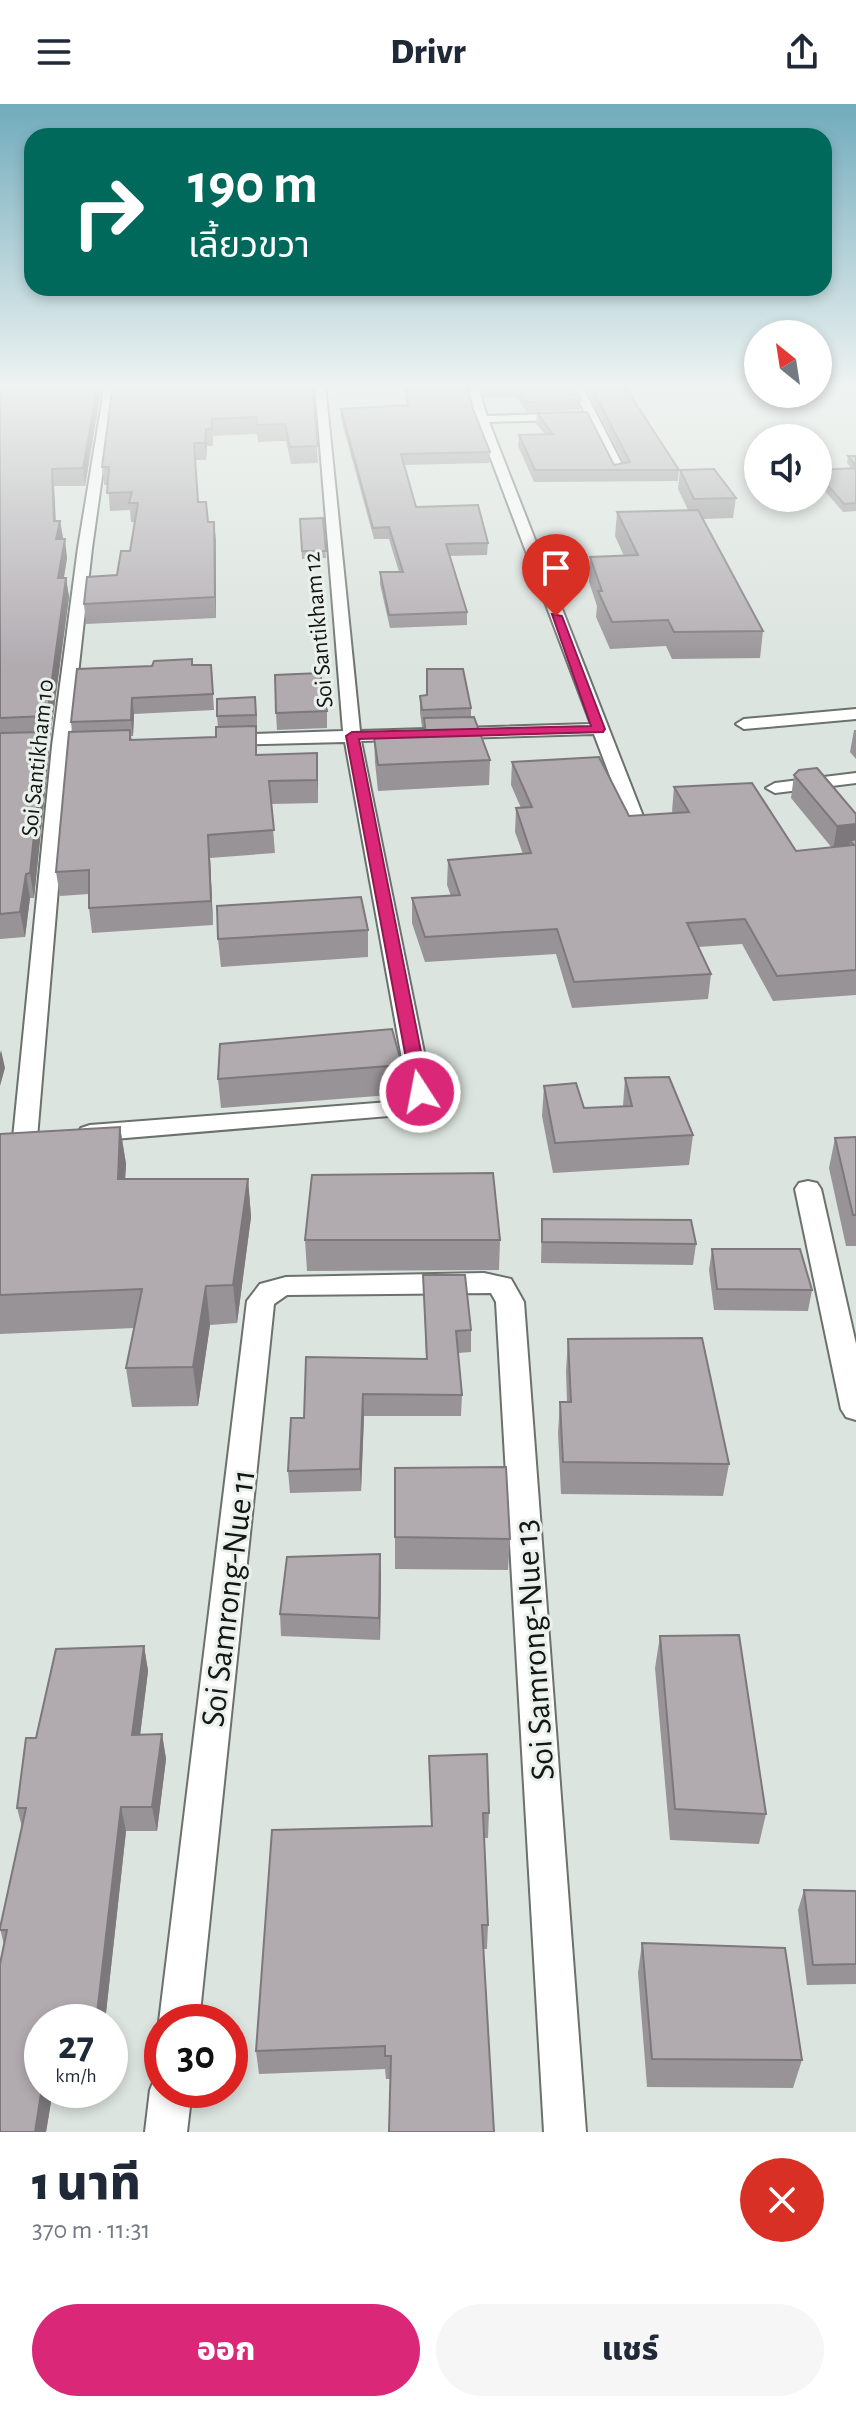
<!DOCTYPE html>
<html lang="th">
<meta charset="utf-8">
<style>
:root{--surface:#fff;--page:#f6f6f7;--text:#1f2937;--muted:#747a83;--accent:#db2777}
body{margin:0;font-family:"Alegreya Sans","Noto Sans Thai",sans-serif;background:var(--page);color:var(--text);height:100vh;display:flex;flex-direction:column;font-size:30px;white-space:nowrap}
*{box-sizing:border-box;margin:0}
p{font-size:26px;color:var(--muted)}
.icon{flex:none;width:44px;height:44px;fill:none;stroke:currentColor;stroke-width:2;stroke-linecap:round;stroke-linejoin:round}
.map{position:relative;height:2028px;overflow:hidden}
.sheet{display:flex;flex-direction:column;background:var(--surface);flex:1}
.sheet>*{flex:none}
.guide{position:absolute;left:24px;top:24px;width:808px;height:168px;border-radius:24px;box-shadow:0 4px 12px #0003;background:#00695c;color:#fff;overflow:hidden}
.needle{width:52px;rotate:330deg}
.tools{position:absolute;left:744px;top:216px;display:grid;gap:16px}
.tools a{display:grid;place-items:center;width:88px;height:88px;border-radius:50%;background:var(--surface);box-shadow:0 4px 12px #0003;font-size:40px}
.speed{position:absolute;left:24px;top:1900px;display:flex;gap:16px;font-size:40px;font-weight:700;text-align:center}
.speed>*{display:grid;place-content:center;width:104px;height:104px;border-radius:50%;background:var(--surface);box-shadow:0 4px 12px #0003;line-height:1}
.speed small{font-size:20px;font-weight:400}
.speed .limit{border:12px solid #d22;background:#fff;color:#111}
.pin{position:absolute;display:grid;place-items:center;width:68px;height:68px;color:#fff;margin:-82px -34px;border-radius:50% 50% 50% 0;rotate:-45deg;box-shadow:0 0 8px #0007}
.pin .icon{rotate:45deg}
.me{position:absolute;width:88px;margin:-44px;rotate:349deg;stroke-linejoin:round;filter:drop-shadow(0 0 6px #0008)}
.turn{display:flex;align-items:center;gap:28px;height:168px;padding:0 32px;font-size:36px}
.turn .icon{width:104px;height:104px;stroke-width:2.5}
.turn b{display:block;font-size:56px;line-height:68px}
.round{display:grid;place-items:center;flex:none;width:84px;height:84px;border-radius:42px;background:var(--page)}
.summary{display:flex;align-items:center;justify-content:space-between;height:136px;padding:0 32px}
h1{font-size:48px;font-weight:800;line-height:60px}
.primary-button{display:flex;gap:16px;margin-top:auto;padding:16px 32px}
.primary-button a{flex:1;height:92px;border-radius:48px;background:var(--accent);color:#fff;font-size:32px;font-weight:800;line-height:92px;text-align:center}
.primary-button a+a{background:var(--page);color:var(--text)}
header{display:flex;justify-content:space-between;align-items:center;height:104px;padding:0 32px;background:var(--surface);font-size:36px;font-weight:800}
.map>svg:first-child{display:block}
.lines{fill:none;stroke-linecap:round;stroke-linejoin:round}
.street-casing{stroke:#6b716d;stroke-width:4}
.street{fill:#fff;fill-rule:evenodd}
.wall{fill:#989397}
.shaded-wall{fill:#7c787b}
.building{fill:#b1abb0;stroke:#7c787b;stroke-width:2}
.route{fill:#db2777;stroke:#8e194d;stroke-width:2}
.labels{text-anchor:middle;stroke-width:6;stroke-linejoin:round;paint-order:stroke}
.far-street-label{font-size:24px;fill:#141715;stroke:#eaf1ec}
.near-street-label{font-size:34px;fill:#141715;stroke:#eaf1ec}
</style>
<header><svg class="icon" aria-label="menu" viewBox="0 0 24 24"><path d="M4 6h16M4 12h16M4 18h16"/></svg>Drivr<svg class="icon" aria-label="share" viewBox="0 0 24 24"><path d="M12 15V3M7 8l5-5 5 5M5 13v7h14v-7"/></svg></header>
<div class="map">
<svg width="856" height="2028" viewBox="0 0 856 2028">
<rect width="100%" height="100%" fill="#dce4df"/>
<g class="lines">
<defs>
<path id="street" d="M105,280H115L92,444L70,642L37,1034L34,1039H16L13,1034L52,642L78,444Z
M315,280H325L360,627L591,620L476,315L467,280H477L487,312L585,309L571,280H581L626,368L624,371L614,368L588,315L489,318L648,725L639,731L630,725L594,630L361,637L432,988C420,1005 409,1007 389,1012L90,1037L81,1034L78,1029L81,1024L90,1021L389,998L404,994L408,988L345,638L225,641L217,636L225,631L343,627Z
M856,605V615L744,625L736,620L744,615Z
M856,669V679L775,689L766,684L775,679Z
M808,1077L817,1079L821,1085L856,1240V1316L846,1313L841,1305L795,1085L799,1079Z
M484,1169L511,1175L524,1198L586,2028H544L496,1198L491,1189L287,1191L274,1200L199,1918H162V1926L159,1918L247,1197L260,1180L286,1173Z
M162,1969V1986H192L187,2028H145L150,1986L156,1971Z"/>
</defs>
<use href="#street" class="street-casing"/>
<use href="#street" class="street"/>
</g>
<path class="wall" d="M0,280H102L85,382H54L56,417H60L67,454L64,474H66L69,493L50,634H46L49,650L34,794H30L25,833L0,835Z
M113,280H312L318,359L291,360L286,337L258,338L257,330L213,332V342H207L206,356H195L198,398L216,436V514L86,520L84,500L117,471L130,447L135,418H131L130,406L110,407L108,381H104L102,363Z
M404,280H467L473,305L490,348L489,359L404,361L416,403L488,439L487,451L450,452L467,508V521L390,524L380,480V468H399L389,435H374L341,315V305L407,301Z
M480,280H573L581,296L580,306L527,308L516,293L484,294Z
M584,280H623L679,366L678,377L534,378L518,342L519,331L545,330L536,320L537,309L614,361L624,359Z
M848,352H856V407L843,408L818,379V370L851,364L847,359Z
M680,366L736,394L733,414L703,415L763,527L760,554L672,555L666,542L610,545L596,513L597,502L589,478L590,453L624,452L615,432L617,408L688,406L678,385Z
M323,414L326,454L302,455L300,415Z
M193,561H211L214,606L134,610L133,632H131L132,636L216,633L218,623L217,612L257,610V651L317,649L318,699L271,700L275,749L210,754L213,821L92,829L89,804V790L60,792L56,768L72,628L71,618Z
M420,592L471,604V613L490,656L489,681L378,687L375,658L374,633L424,631V623H422L420,608Z
M327,607V624L277,626L276,609Z
M854,626H856V655L850,648Z
M512,658L629,712L673,709L672,707L674,683L796,747L832,744L791,694L794,671L856,710V891L773,897L742,840L698,843L711,870L708,895L572,904L556,850L425,858L412,819V794L451,792L447,781L448,756L523,750L515,728L516,704H521L511,681Z
M368,826V853L221,863L218,835Z
M402,961L403,990L221,1004L218,975Z
M625,974L693,1031L689,1061L553,1069L542,1012L544,982L584,1004L623,1002Z
M120,1023L126,1060L125,1075H248L251,1113L237,1219L210,1221L198,1302L132,1303L126,1264L134,1224L0,1230V1030Z
M856,1033V1142H846L829,1064L835,1034Z
M542,1115L696,1140L693,1161L541,1159Z
M305,1136H500L499,1166L307,1167Z
M712,1145L812,1186L808,1207L714,1206L709,1166Z
M423,1171L471,1226V1248L458,1249L462,1291L461,1312H364L361,1387L290,1389L288,1367L304,1314L426,1255Z
M568,1235L729,1360L723,1392L561,1390L558,1329L560,1298H567L566,1267Z
M395,1433L510,1435L508,1466L395,1465Z
M381,1472L380,1536L281,1532L280,1510Z
M660,1532L766,1710L759,1740L670,1736L655,1564Z
M144,1542L148,1567L140,1631L162,1630L166,1655L157,1727H126L105,1918H42V1986H53L46,2028H0L4,1841L0,1824L22,1723L17,1704L36,1634Z
M429,1652L489,1709L488,1734H484L488,1821L487,1845H484L391,1975H386L385,1965L259,1970L256,1947L431,1722Z
M804,1786L856,1787V1880L807,1881L798,1806Z
M642,1839L802,1956L793,1984L647,1983L638,1869Z"/>
<path class="shaded-wall" d="M98,280H102L85,382L83,364Z
M206,325L207,342L206,356L205,339Z
M52,365L54,382L56,433L60,417L63,435L59,454L54,417Z
M214,418L216,436V514L215,493Z
M65,435L67,454L60,494L58,474Z
M66,474L69,493L50,634L47,612Z
M132,594L134,610L133,632L131,616Z
M45,628L49,650L34,794L30,769Z
M317,649L318,671V699L317,676Z
M856,720V743L850,737L849,744L833,746L837,722Z
M208,731L210,754L213,821L211,797Z
M26,770L30,794L25,833L20,808Z
M1,946L5,964L0,982V950Z
M120,1023L126,1060L123,1113L118,1075Z
M248,1075L251,1113L237,1219L233,1181Z
M206,1182L210,1221L198,1302L193,1263Z
M363,1290L364,1312L361,1387L360,1365Z
M380,1450L381,1472L380,1536L379,1514Z
M144,1542L148,1567L137,1656L132,1631Z
M162,1630L166,1655L157,1727L152,1703Z
M121,1703L126,1727L105,1918H96Z
M42,1986H53L46,2028H35Z"/>
<path class="building" d="M0,280H98L83,364L52,365L54,417H60L56,435H65L58,474H66L47,612L0,614Z
M113,280H312L318,342L290,343L285,320L257,321L256,313L212,315V325H206L205,339H194L198,398H206L208,418H214L215,493L84,500L87,473L117,471L121,447H130L138,399H129L132,388L107,389L109,363H102Z
M405,280H467L473,305L490,348L401,350L416,403L478,401L488,439L446,440L467,508L389,511L380,468H403L389,423L373,424L341,305L408,301Z
M483,280H573L581,296L528,298L516,283L485,284Z
M590,280H623L679,366H535L519,331L553,330L537,309L587,308L614,361L630,358Z
M848,352H856V362Z
M856,364V399L844,400L818,370V366Z
M714,365L736,394L694,395L680,366Z
M698,406L763,527L674,528L668,516L612,518L598,487H602L590,453L638,451L617,408Z
M323,414L326,447H302L300,415Z
M192,555V561H211L213,590L132,594L131,616L71,618L77,565L152,562L154,557Z
M427,565H463L471,604L422,606L420,592L427,591Z
M320,569L327,607L276,609L275,571Z
M255,593L256,611L217,612V595Z
M474,613L490,656L378,661L374,633L426,631L424,614Z
M256,622V651L317,649V676L269,677L274,726L208,731L211,797L89,804V766L56,768L69,628L130,626V636L216,633V623Z
M45,628L30,769L26,770L20,808L0,810V629Z
M599,653L629,712L689,708L674,683L752,679L796,747L854,741L850,737L856,735V866L777,872L745,815L687,819L711,870L574,878L557,825L425,833L412,794L460,791L448,756L531,749L516,704L532,703L512,658Z
M817,664L856,710V720L837,722L794,671L799,666Z
M361,793L368,826L218,835L217,802Z
M392,925L402,961L218,975L220,940Z
M669,973L693,1031L555,1039L544,982L576,979L584,1004L632,1002L625,974Z
M120,1023L118,1075H248L233,1181L206,1182L193,1263L126,1264L142,1185L0,1191V1030Z
M856,1033V1111H853L835,1034Z
M493,1069L500,1136H305L312,1071Z
M542,1115L691,1116L696,1140L542,1138Z
M712,1145H800L812,1186L717,1185Z
M423,1171H465L471,1226L456,1227L462,1291L363,1290L360,1365L288,1367L291,1314H304L306,1253L427,1255Z
M702,1234L729,1360L563,1358L560,1298H571L568,1235Z
M506,1363L510,1435L395,1433V1364Z
M380,1450L379,1514L280,1510L287,1453Z
M739,1531L766,1710L675,1705L660,1532Z
M144,1542L132,1631L162,1630L152,1703H121L96,1918H42V1983L35,2028H0V1860L7,1826H0V1824L26,1704H17L26,1634H36L56,1545Z
M487,1650L489,1709H483L488,1821H482L494,2028H389L391,1952H385V1942L256,1947L272,1726L432,1722L429,1652Z
M804,1786L856,1787V1860L813,1861Z
M642,1839L785,1844L802,1956L652,1955Z"/>
<linearGradient id="sky" x2="0" y2="1"><stop stop-color="#71abbc"/><stop offset="0.5" stop-color="#eff3f1"/><stop offset="1" stop-color="#eff3f1" stop-opacity="0"/></linearGradient>
<rect width="856" height="564" fill="url(#sky)"/>
<path class="route" d="M552,510L562,512L605,625L603,628L359,635L429,988L420,993L413,992L346,632L352,628L591,622Z"/>
<g class="labels">
<g class="far-street-label">
<text transform="translate(318 526) rotate(-95)" y="8">Soi Santikham 12</text>
<text transform="translate(37 654) rotate(-84)" y="8">Soi Santikham 10</text>
</g>
<g class="near-street-label">
<text transform="translate(227 1494) rotate(-83)" y="12">Soi Samrong-Nue 11</text>
<text transform="translate(533 1546) rotate(-94)" y="12">Soi Samrong-Nue 13</text>
</g>
</g>
</svg>
<div class="tools">
<a><svg class="needle" viewBox="-14 -14 28 28"><path d="M0-13l5 13h-10z" fill="#e53935"/><path d="M0 13l5-13h-10z" fill="#747a83"/></svg></a>
<a><svg class="icon" aria-label="sound" viewBox="0 0 24 24"><path d="M4 9h4l5-4v14l-5-4H4zM17 9q2 3 0 6"/></svg></a>
</div>
<div class="speed"><div>27<small>km/h</small></div><div class="limit">30</div></div>
<div class="pin" style="left:556px;top:512px;background:#d93025"><svg class="icon" aria-label="arrive" viewBox="0 0 24 24"><path d="M6 21V4h12l-3 4 3 4H6"/></svg></div>
<svg class="me" style="left:420px;top:988px" viewBox="-20 -20 40 40"><circle r="17" fill="#db2777" stroke="#fff" stroke-width="3"/><path d="M0-11L8 9 0 5-8 9z" fill="#fff"/></svg>
<div class="guide">
<div class="turn"><svg class="icon" aria-label="right" viewBox="0 0 24 24"><path d="M7 20v-9h11M14 6l5 5-5 5"/></svg><div><b>190 m</b>เลี้ยวขวา</div></div>
</div>
</div>
<section class="sheet">
<div class="summary"><div><h1>1 นาที</h1><p>370 m · 11:31</p></div><a class="round" style="background:#d93025;color:#fff"><svg class="icon" aria-label="close" viewBox="0 0 24 24"><path d="M6 6l12 12M18 6L6 18"/></svg></a></div>
<div class="primary-button"><a>ออก</a><a>แชร์</a></div>
</section>
